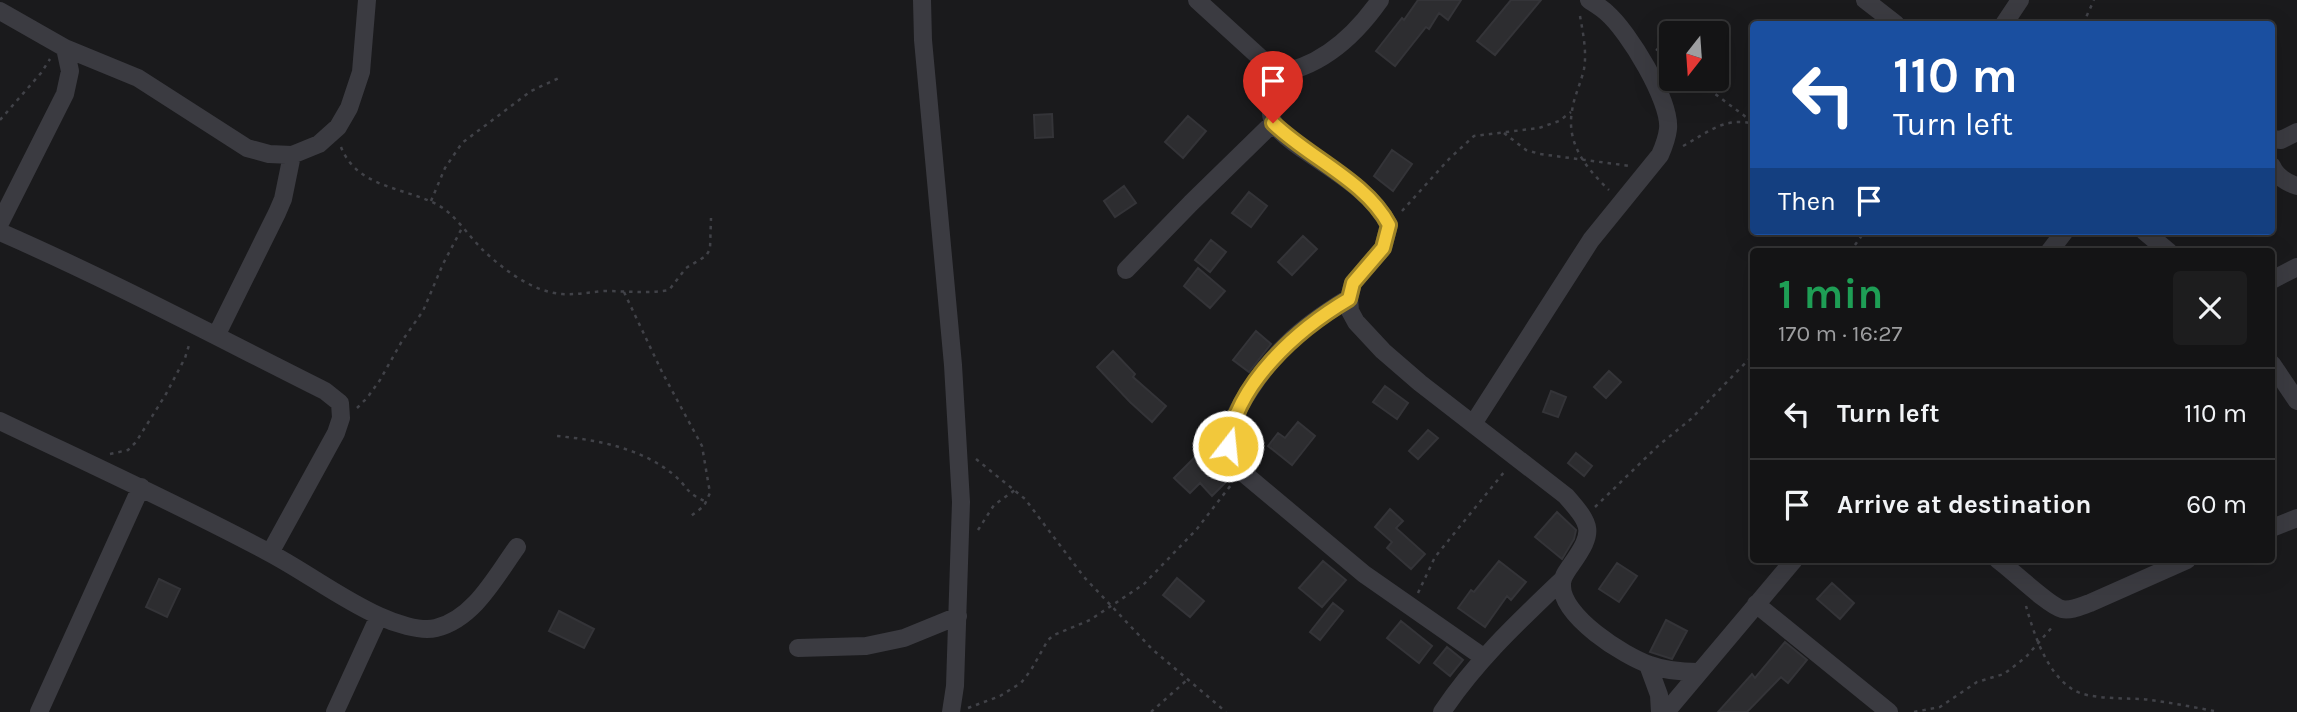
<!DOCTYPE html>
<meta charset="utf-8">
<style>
:root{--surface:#141415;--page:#1d1d1e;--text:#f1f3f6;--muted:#9d9ea0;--line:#333334}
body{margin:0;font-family:Karla,sans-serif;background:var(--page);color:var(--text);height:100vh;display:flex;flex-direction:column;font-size:26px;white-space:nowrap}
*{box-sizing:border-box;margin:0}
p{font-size:23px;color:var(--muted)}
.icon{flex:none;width:38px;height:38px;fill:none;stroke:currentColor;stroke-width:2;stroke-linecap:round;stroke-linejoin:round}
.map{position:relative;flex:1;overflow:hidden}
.panel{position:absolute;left:1750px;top:248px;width:525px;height:315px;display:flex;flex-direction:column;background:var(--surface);border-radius:7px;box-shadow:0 7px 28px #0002,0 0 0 2px var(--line)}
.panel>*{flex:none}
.top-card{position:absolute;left:1750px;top:21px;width:525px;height:214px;border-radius:7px;box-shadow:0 7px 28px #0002,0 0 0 2px var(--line);background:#1a4fa0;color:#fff;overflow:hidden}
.needle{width:46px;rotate:197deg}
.controls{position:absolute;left:1659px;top:21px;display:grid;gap:14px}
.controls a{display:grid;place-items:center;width:70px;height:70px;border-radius:7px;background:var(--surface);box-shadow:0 7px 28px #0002,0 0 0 2px var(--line);font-size:35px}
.pin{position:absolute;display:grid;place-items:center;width:60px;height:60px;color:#fff;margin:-72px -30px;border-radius:50% 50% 50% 0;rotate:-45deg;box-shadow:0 0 7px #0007}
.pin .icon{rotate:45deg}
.me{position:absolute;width:77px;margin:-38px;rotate:16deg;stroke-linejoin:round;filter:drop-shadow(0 0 5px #0008)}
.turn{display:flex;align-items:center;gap:24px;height:147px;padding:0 28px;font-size:32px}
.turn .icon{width:91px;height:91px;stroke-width:2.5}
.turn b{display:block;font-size:49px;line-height:60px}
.then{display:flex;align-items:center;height:66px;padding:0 28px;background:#0003;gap:14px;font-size:26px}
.round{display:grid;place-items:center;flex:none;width:74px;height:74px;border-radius:7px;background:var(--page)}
.overview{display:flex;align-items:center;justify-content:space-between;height:119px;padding:0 28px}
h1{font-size:42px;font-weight:700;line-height:52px;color:#1e9e55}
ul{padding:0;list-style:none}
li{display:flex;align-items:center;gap:21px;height:91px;padding:0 28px;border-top:2px solid var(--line)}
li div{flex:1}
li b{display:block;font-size:26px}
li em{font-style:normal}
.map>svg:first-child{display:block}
.building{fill:#2d2d30;stroke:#343438;stroke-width:2}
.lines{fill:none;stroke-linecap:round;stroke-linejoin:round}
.path{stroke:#414248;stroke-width:2.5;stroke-dasharray:3.5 5;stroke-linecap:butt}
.minor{stroke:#3b3b41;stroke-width:18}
.route-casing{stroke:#9d8226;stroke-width:18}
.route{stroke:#f2c83b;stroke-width:12}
</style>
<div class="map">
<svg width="2297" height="712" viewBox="0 0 2297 712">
<rect width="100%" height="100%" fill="#1a1a1c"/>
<path class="building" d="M1418,0H1461L1448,20L1439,13L1429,29L1426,27L1395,66L1376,51L1402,18L1404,20Z
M1511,0H1541L1495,55L1477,41Z
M1052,114L1053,137L1035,138L1034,115Z
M1188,116L1206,131L1183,158L1165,142Z
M1392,150L1412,164L1393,191L1374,176Z
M1124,186L1136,203L1115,217L1104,201Z
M1249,192L1267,206L1251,227L1232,213Z
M1303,236L1317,249L1292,275L1278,262Z
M1211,240L1226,252L1210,272L1195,260Z
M1198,268L1225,291L1210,308L1184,286Z
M1256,331L1271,344L1249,372L1233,360Z
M1113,351L1135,374L1133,377L1166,406L1152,422L1130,402L1097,367Z
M1609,371L1621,382L1606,398L1594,387Z
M1385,386L1408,403L1397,419L1373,402Z
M1551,391L1566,397L1558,417L1543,412Z
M1298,422L1315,436L1292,465L1268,446L1278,433L1285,438Z
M1428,430L1438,438L1418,459L1409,451Z
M1200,452L1228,480L1212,496L1200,483L1190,493L1174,478Z
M1576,453L1592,466L1584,476L1568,463Z
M1390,509L1403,521L1396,528L1425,554L1411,569L1387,548L1392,542L1375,527Z
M1557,512L1576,530L1574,539L1562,559L1535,537Z
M1323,561L1346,580L1322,607L1299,588Z
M1499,561L1526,582L1511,600L1507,596L1485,627L1458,608L1471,590L1474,592Z
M1617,563L1637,576L1619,602L1599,589Z
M1177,578L1204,601L1190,617L1163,595Z
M159,579L180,589L167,617L146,607Z
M1832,583L1854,603L1840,619L1817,599Z
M1333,603L1343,611L1320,640L1310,632Z
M559,611L594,629L584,648L549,631Z
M1666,620L1687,631L1672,659L1650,652Z
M1401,621L1432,646L1419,663L1387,638Z
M1785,642L1807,660L1788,683L1781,677L1747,712H1718L1752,674L1755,678Z
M1447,647L1463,660L1450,676L1434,663Z"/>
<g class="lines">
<path class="path" d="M1580,16C1583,33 1587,52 1584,69C1581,83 1574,96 1572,111C1566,144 1587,169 1609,190
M2083,24L2094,0
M1656,49L1671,60
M1695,79L1754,123
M0,120L41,73L50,59
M1504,133L1526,150L1540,154L1630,166
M1683,146C1707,133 1725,116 1754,124
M341,147C357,188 404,187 438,205C456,215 469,237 484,251C504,270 533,292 562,294C577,295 590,292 605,291C627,291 647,294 669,290L686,268L706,256L710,249L711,218
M431,201L445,168L462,143L531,91L561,77
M1402,211L1449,159L1474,136L1539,128L1559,121L1571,112
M1850,252L1865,231
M624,292L662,372L702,446L710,493L704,506L691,516
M357,408L367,398L380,380L402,341L423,311L443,264L462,228
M557,436C598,440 641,448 674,475C689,488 685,493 707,502
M110,454L128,450L136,442L166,394L185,358L190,342
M976,459L1025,499L1084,577L1152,649L1226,712
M1595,507L1659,445L1691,419L1754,354
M978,530L994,505L1015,490
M1418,593L1435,557L1505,471
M2026,606C2034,634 2046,672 2072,689C2090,701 2129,697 2151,700C2172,703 2193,707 2214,711
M968,708L1000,696L1021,683L1031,670L1048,640L1054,635L1090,620L1144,584L1196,530L1231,485
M1151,712L1187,680
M1914,712L1940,707L1977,682L2004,674L2026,657L2054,625"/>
<path class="minor" d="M922,0L923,40L953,365L961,502L955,686L951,712
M1197,0L1266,63C1286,90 1262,106 1275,125C1282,135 1294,143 1304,150C1335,172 1371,191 1389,225L1383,248L1353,283L1349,298L1350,311L1356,322L1383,351L1420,383L1566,496C1592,526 1595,531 1571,565C1567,571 1562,577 1562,584C1560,616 1624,656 1650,665C1666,671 1682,672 1698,672
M1865,0L1896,24
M0,11L65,48L70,71L65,94L0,223
M2004,24L2020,0
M65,48L138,78L247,148L269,154L292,155L319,144L338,127L349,108L361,72L367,0
M1274,74C1320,68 1354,37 1380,0
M2272,139L2281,140L2297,132
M2272,166C2276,176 2287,183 2297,186
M2144,231L2169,252
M0,232C110,280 217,337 325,391L340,403L341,418L336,433L270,553
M2049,252L2065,231
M1126,270L1191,203L1273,123
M2272,280L2297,267
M1349,298C1326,312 1305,326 1287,344C1268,362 1223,420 1228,447C1230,456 1236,464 1241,471L1364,574L1483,657
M216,336L277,213L283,199L292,155
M2272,364L2297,401
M0,421C90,464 180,505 268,552C306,572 341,599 379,616C394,623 420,632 436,628C474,619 496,576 517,547
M1473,424L1591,240L1660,155C1664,146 1667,138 1668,129C1671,101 1628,31 1607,13C1602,8 1595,4 1589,0
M2272,528L2297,518
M1998,560C2012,570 2049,606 2062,609C2071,611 2081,606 2090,603L2187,560
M1756,604L1889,712
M798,648L866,646L904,638L958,616
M1648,665L1659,695L1660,712
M39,712L141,487
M335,712L379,616
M1442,712C1476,661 1519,621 1563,579
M1666,712L1794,560"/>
</g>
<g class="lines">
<defs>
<path id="route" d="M1228,446C1236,383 1298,329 1349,299L1353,283L1383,248L1389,225C1366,181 1309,158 1273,123"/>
</defs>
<use href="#route" class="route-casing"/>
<use href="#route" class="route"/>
</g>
</svg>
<div class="controls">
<a><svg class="needle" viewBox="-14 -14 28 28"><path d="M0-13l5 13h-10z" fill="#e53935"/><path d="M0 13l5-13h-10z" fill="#9d9ea0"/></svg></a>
</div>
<div class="pin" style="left:1273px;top:123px;background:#d93025"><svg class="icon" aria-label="arrive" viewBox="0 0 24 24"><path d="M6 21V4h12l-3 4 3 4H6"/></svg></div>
<svg class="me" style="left:1228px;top:446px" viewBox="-20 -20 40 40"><circle r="17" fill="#f2c83b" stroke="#fff" stroke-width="3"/><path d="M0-11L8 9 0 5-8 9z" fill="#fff"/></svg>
<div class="top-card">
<div class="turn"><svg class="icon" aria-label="left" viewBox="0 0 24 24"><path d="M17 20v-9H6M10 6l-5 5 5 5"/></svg><div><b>110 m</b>Turn left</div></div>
<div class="then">Then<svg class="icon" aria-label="arrive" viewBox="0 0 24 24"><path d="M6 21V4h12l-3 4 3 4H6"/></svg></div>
</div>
<section class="panel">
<div class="overview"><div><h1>1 min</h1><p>170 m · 16:27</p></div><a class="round"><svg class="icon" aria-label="close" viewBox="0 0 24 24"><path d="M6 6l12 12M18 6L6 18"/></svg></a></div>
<ul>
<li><svg class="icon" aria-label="left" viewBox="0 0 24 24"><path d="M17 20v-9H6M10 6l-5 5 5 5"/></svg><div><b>Turn left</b></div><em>110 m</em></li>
<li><svg class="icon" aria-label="arrive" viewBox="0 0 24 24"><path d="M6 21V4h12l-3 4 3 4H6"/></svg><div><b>Arrive at destination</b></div><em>60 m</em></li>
</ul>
</section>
</div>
